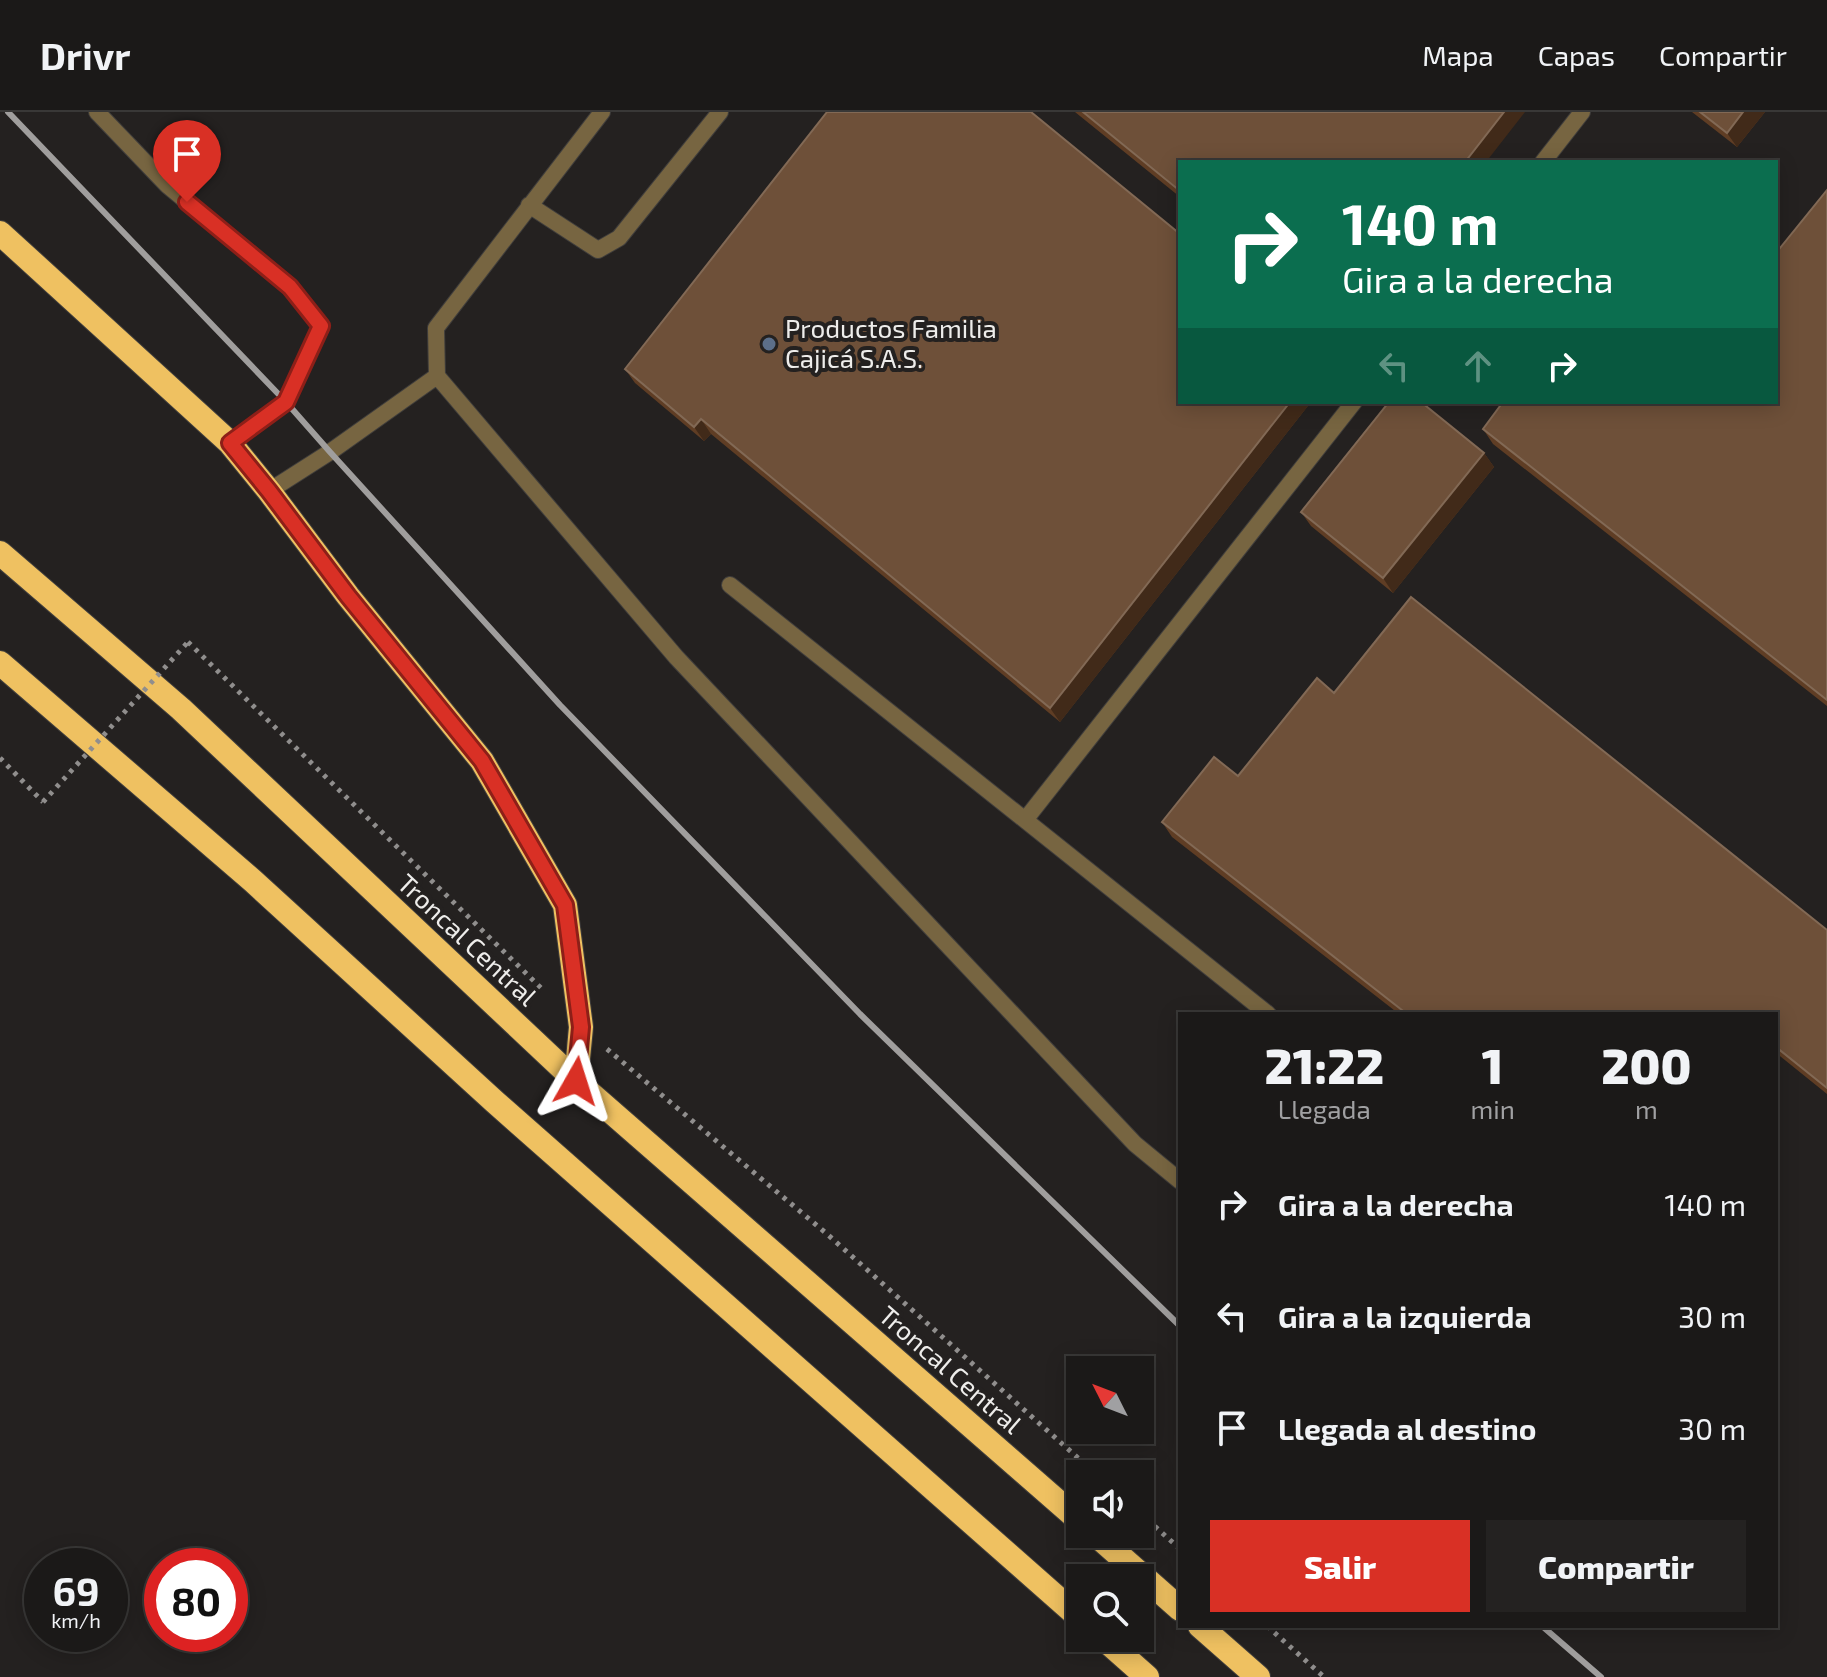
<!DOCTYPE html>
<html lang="es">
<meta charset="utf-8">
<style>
:root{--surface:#1b1918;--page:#242221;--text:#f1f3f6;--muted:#a0a0a2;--line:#393837;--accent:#d93025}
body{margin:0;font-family:"Exo 2",sans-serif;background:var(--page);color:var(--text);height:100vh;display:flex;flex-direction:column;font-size:30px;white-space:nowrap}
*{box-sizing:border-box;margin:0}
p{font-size:26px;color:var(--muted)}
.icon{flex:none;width:44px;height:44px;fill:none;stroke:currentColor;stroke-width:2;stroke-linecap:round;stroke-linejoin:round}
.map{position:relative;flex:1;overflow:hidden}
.panel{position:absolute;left:1178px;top:900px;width:600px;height:616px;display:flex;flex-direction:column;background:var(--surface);border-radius:0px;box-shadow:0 4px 20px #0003,0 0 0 2px var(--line)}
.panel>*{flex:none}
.top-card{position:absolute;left:1178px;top:48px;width:600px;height:244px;border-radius:0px;box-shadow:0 4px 20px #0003,0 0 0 2px var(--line);background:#0b6e4f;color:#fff;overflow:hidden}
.needle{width:52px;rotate:312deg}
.tools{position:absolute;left:1066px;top:1244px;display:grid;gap:16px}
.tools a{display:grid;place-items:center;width:88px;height:88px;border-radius:0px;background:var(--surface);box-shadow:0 4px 20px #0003,0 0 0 2px var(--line);font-size:40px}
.speed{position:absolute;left:24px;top:1436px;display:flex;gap:16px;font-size:40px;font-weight:700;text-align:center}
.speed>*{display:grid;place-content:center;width:104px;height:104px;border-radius:50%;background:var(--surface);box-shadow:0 4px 20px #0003,0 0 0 2px var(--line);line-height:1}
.speed small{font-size:20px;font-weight:400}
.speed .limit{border:12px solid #d22;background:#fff;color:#111}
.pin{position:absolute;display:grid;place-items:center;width:68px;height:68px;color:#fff;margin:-82px -34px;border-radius:50% 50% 50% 0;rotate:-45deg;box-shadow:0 0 8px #0007}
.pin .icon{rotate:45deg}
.me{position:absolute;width:88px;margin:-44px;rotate:6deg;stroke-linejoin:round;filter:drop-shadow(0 0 6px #0008)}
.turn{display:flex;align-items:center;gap:28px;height:168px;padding:0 32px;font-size:36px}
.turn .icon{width:104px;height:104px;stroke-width:2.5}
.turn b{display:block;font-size:56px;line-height:68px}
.lanes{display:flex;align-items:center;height:76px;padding:0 32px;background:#0003;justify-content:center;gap:40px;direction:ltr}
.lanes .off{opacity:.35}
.eta{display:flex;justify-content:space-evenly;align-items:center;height:136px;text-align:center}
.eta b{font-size:48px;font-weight:800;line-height:56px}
.action{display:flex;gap:16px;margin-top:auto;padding:16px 32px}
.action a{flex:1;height:92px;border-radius:0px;background:var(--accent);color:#fff;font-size:32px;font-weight:800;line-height:92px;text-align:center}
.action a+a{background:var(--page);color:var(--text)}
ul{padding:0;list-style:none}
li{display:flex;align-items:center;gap:24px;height:112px;padding:0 32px}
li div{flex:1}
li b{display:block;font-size:30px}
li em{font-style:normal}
header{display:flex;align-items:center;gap:48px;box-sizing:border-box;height:112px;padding:0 40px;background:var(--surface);border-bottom:2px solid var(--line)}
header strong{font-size:38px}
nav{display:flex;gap:44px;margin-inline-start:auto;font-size:28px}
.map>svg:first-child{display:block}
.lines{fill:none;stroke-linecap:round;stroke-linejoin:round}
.lane-casing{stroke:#403e3c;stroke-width:18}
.highway-casing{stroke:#403e3c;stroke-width:26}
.path{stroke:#908e8d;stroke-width:5;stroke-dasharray:4 6;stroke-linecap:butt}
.lane{stroke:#776541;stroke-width:16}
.highway{stroke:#efc161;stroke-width:24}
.rail{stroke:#a09e9d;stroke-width:6}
.path-bridge{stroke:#908e8d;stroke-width:5;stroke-dasharray:4 6;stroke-linecap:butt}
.wall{fill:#5f3d24}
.shaded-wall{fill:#412a19}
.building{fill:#6e5039;stroke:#826955;stroke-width:2}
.route-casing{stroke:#8d1f18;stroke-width:20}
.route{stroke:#d93025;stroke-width:14}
.service-dot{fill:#5c6f8a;stroke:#242120;stroke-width:3}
.labels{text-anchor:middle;stroke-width:8;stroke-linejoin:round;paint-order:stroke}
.poi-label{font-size:26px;fill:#eeedeb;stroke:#242120;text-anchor:start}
.street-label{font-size:26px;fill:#eeedeb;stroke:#242120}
</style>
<header>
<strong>Drivr</strong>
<nav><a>Mapa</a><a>Capas</a><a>Compartir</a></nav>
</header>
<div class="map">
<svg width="1827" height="1565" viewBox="0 0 1827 1565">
<rect width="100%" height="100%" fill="#242120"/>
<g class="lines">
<defs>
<path id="lane" d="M97,0L167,73L290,175L321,214L286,290L230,331
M1543,50L1582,0
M529,93L598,138L619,126L720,0
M437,264L676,545L1135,1032L1180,1069
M269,379L330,340L437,264L436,216L602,0
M730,473L1025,708
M1268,902L1025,708L1354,290"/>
<path id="highway" d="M0,121L230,331L269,379L348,484L482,649L565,793L581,915L576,969
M0,441L181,597L576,969L1080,1409
M0,551L253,769L495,990L1080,1506
M1095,1422L1180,1497
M1200,1514L1258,1565
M1103,1526L1147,1565"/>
</defs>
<use href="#lane" class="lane-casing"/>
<use href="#highway" class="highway-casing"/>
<path class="path" d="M188,530L544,879
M0,646L43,690
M607,937L827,1122L1096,1362
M1140,1401L1180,1437
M1267,1514L1324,1565"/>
<use href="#lane" class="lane"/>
<use href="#highway" class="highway"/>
<path class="rail" d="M8,0L286,290L330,340L560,593L860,902L1180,1214
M1542,1514L1601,1565"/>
<path class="path-bridge" d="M43,690L188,530"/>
</g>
<path class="wall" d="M1075,0H1525L1180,50V85Z
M1692,0H1765L1737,35Z
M1827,78V594L1493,332L1483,317L1776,290Z
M625,257L1180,290H1311L1060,610L711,322L704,329L635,271Z
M1484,341L1494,355L1393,481L1311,414L1301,400Z
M1334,581L1827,818V982L1776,941V902H1399L1172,725L1162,710L1238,664Z"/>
<path class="shaded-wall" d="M1504,0H1525L1486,50H1465Z
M1743,0H1765L1737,35L1727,21Z
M1290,290H1311L1060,610L1050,596Z
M701,307L711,322L704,329L694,315Z
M1484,341L1494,355L1393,481L1383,466Z"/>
<path class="building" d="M827,0H1031L1180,122V290H1290L1050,596L701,307L694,315L625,257Z
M1083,0H1504L1465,50H1180V79Z
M1700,0H1743L1727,21Z
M1827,78V588L1483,317L1503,290H1776V141Z
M1389,290H1421L1484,341L1383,466L1301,400Z
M1411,485L1827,818V976L1776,935V902H1407L1162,710L1214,645L1238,664L1317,566L1334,581Z"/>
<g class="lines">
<defs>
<path id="route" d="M187,90L290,175L321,214L286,290L230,331L269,379L348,484L482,649L565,793L581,915L576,969"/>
</defs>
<use href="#route" class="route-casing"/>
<use href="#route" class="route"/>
</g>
<circle class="service-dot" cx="769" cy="232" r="8"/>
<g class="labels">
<g class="poi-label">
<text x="785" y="226">Productos Familia<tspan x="785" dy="30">Cajicá S.A.S.</tspan></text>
</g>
<g class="street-label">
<text transform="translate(467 828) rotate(43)" y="9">Troncal Central</text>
<text transform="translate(950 1258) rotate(41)" y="9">Troncal Central</text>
</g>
</g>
</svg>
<div class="tools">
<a><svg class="needle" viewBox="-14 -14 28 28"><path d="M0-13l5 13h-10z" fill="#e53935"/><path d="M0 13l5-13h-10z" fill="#a0a0a2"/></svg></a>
<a><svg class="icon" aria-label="sound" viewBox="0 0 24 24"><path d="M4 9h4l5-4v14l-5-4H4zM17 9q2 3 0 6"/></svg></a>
<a><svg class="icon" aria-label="search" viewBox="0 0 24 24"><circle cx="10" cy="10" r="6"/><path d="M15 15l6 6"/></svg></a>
</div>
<div class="speed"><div>69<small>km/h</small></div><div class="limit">80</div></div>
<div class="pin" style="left:187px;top:90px;background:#d93025"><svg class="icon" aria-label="arrive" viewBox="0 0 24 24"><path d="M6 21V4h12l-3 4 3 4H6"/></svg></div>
<svg class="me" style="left:576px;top:969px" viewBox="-20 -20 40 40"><path d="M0-17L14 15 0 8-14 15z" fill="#d93025" stroke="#fff" stroke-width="4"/></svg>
<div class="top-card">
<div class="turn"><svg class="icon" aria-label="right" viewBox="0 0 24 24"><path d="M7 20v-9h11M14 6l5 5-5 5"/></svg><div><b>140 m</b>Gira a la derecha</div></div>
<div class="lanes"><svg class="icon off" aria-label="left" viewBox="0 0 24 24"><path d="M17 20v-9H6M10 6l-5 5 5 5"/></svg><svg class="icon off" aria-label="ahead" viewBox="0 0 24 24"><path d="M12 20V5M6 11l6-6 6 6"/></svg><svg class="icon" aria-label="right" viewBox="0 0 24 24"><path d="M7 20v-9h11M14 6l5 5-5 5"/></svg></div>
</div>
<section class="panel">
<div class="eta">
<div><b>21:22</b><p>Llegada</p></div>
<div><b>1</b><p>min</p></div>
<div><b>200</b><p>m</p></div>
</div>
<ul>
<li><svg class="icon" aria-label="right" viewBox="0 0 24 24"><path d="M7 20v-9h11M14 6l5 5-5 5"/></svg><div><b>Gira a la derecha</b></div><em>140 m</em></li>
<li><svg class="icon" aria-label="left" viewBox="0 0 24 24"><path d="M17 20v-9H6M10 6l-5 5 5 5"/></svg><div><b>Gira a la izquierda</b></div><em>30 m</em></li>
<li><svg class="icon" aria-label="arrive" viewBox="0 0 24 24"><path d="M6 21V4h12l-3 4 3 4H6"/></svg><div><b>Llegada al destino</b></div><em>30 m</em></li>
</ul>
<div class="action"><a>Salir</a><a>Compartir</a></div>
</section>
</div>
